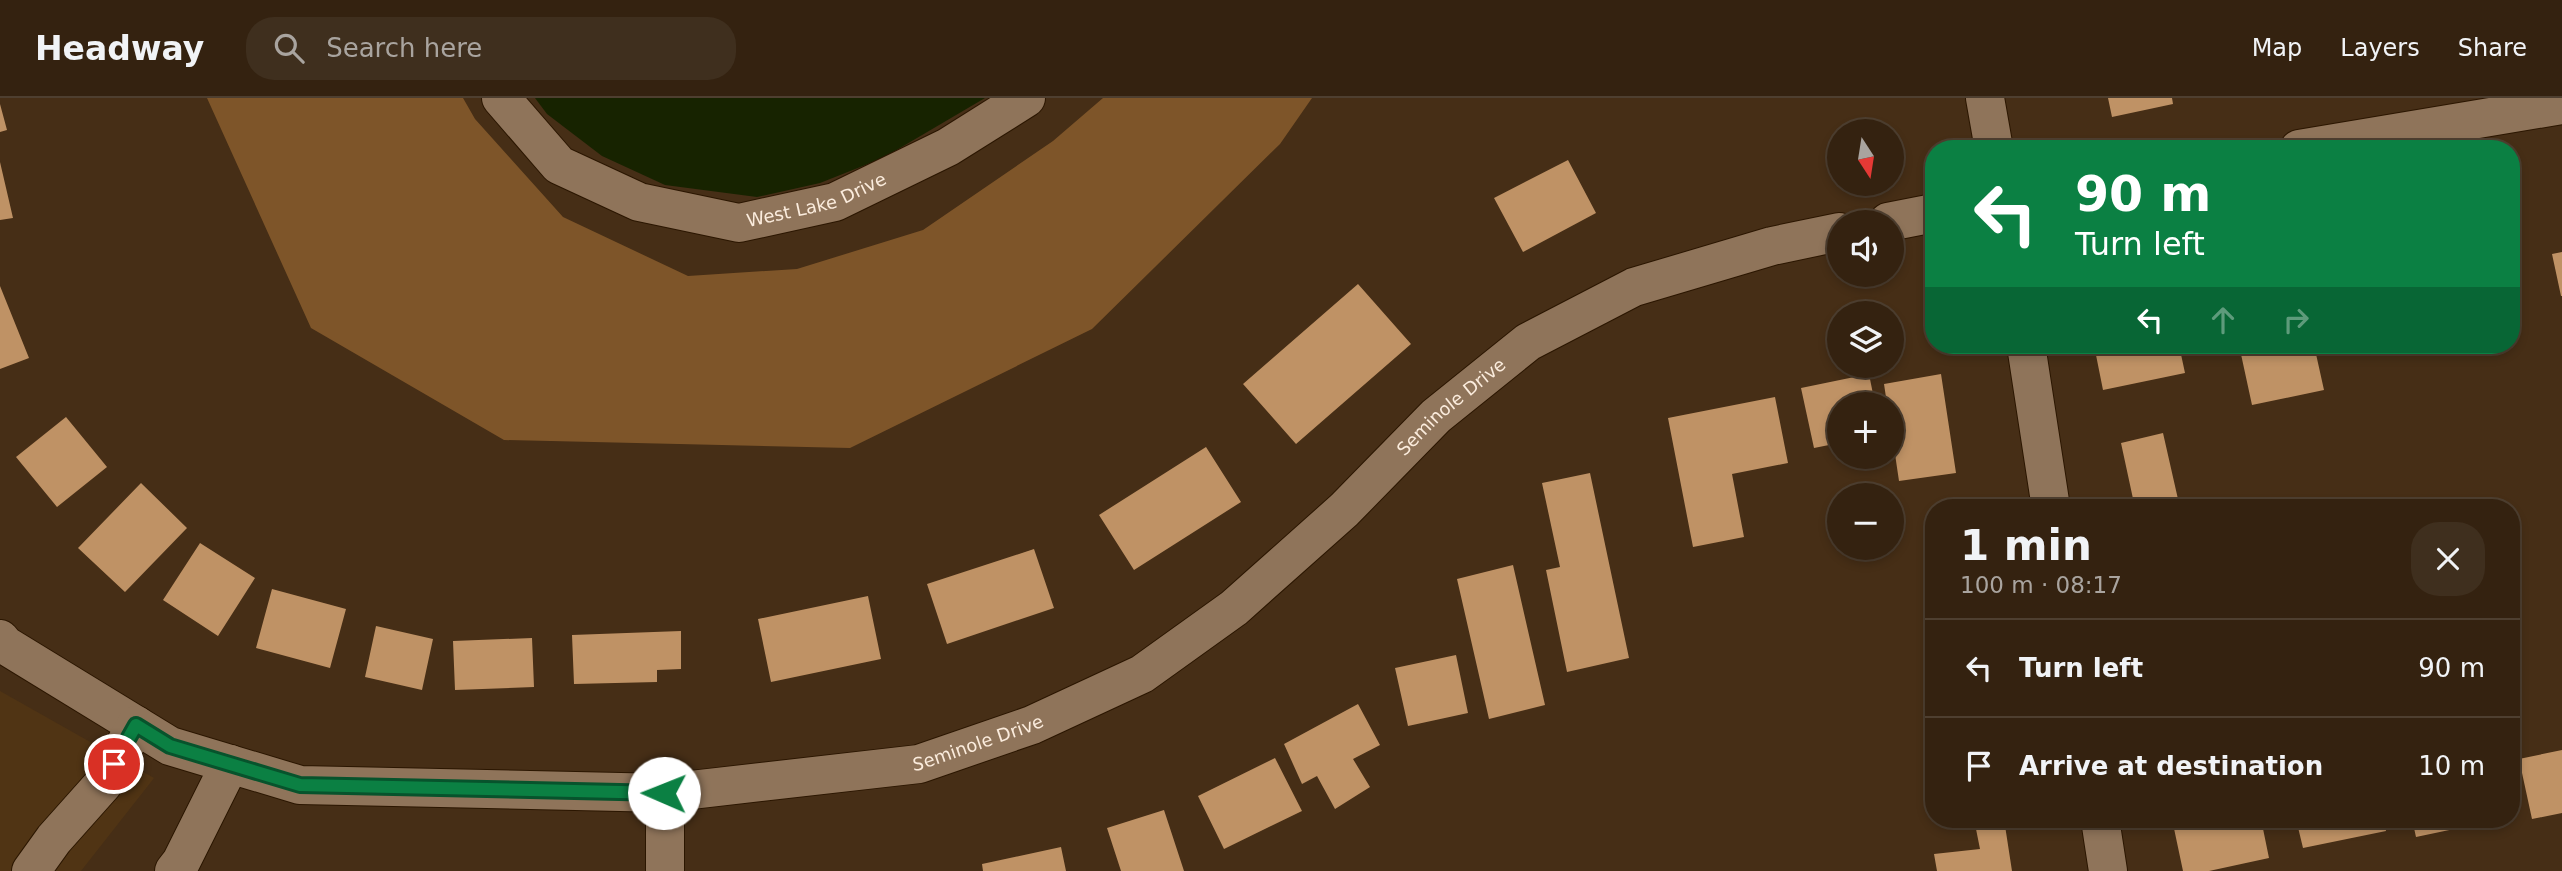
<!DOCTYPE html>
<meta charset="utf-8">
<style>
:root{--surface:#342210;--page:#3f2f1e;--text:#f1f3f6;--muted:#a9a49f;--line:#4e3f30}
body{margin:0;font-family:"DejaVu Sans",sans-serif;background:var(--page);color:var(--text);height:100vh;display:flex;flex-direction:column;font-size:26px;white-space:nowrap}
*{box-sizing:border-box;margin:0}
p{font-size:23px;color:var(--muted)}
.icon{flex:none;width:38px;height:38px;fill:none;stroke:currentColor;stroke-width:2;stroke-linecap:round;stroke-linejoin:round}
.map{position:relative;flex:1;overflow:hidden}
.drawer{position:absolute;left:1925px;top:401px;width:595px;height:329px;display:flex;flex-direction:column;background:var(--surface);border-radius:28px;box-shadow:0 4px 10px #0003,0 0 0 2px var(--line)}
.drawer>*{flex:none}
.top-card{position:absolute;left:1925px;top:42px;width:595px;height:214px;border-radius:28px;box-shadow:0 4px 10px #0003,0 0 0 2px var(--line);background:#0b8043;color:#fff;overflow:hidden}
.needle{width:46px;rotate:168deg}
.buttons{position:absolute;left:1827px;top:21px;display:grid;gap:14px}
.buttons a{display:grid;place-items:center;width:77px;height:77px;border-radius:50%;background:var(--surface);box-shadow:0 4px 10px #0003,0 0 0 2px var(--line);font-size:35px}
.pin{position:absolute;display:grid;place-items:center;width:60px;height:60px;color:#fff;margin:-30px;border:4px solid #fff;border-radius:50%;box-shadow:0 2px 7px #0007}
.me{position:absolute;width:77px;margin:-38px;rotate:271deg;stroke-linejoin:round;filter:drop-shadow(0 0 5px #0008)}
.turn{display:flex;align-items:center;gap:24px;height:147px;padding:0 35px;font-size:32px}
.turn .icon{width:91px;height:91px;stroke-width:2.5}
.turn b{display:block;font-size:49px;line-height:60px}
.lanes{display:flex;align-items:center;height:66px;padding:0 35px;background:#0003;justify-content:center;gap:35px;direction:ltr}
.lanes .off{opacity:.35}
.round{display:grid;place-items:center;flex:none;width:74px;height:74px;border-radius:28px;background:var(--page)}
.overview{display:flex;align-items:center;justify-content:space-between;height:119px;padding:0 35px}
h1{font-size:42px;font-weight:700;line-height:52px}
ul{padding:0;list-style:none}
li{display:flex;align-items:center;gap:21px;height:98px;padding:0 35px;border-top:2px solid var(--line)}
li div{flex:1}
li b{display:block;font-size:26px}
li em{font-style:normal}
header{display:flex;align-items:center;gap:42px;box-sizing:border-box;height:98px;padding:0 35px;background:var(--surface);border-bottom:2px solid var(--line)}
header strong{font-size:33px}
nav{display:flex;gap:38px;margin-inline-start:auto;font-size:24px}
.search{width:490px;height:63px;background:var(--page);display:flex;align-items:center;gap:18px;box-sizing:border-box;padding:0 24px;border-radius:28px;color:var(--muted);font-size:26px}
.map>svg:first-child{display:block}
.built{fill:#503414}
.forest{fill:#7e5529}
.water{fill:#172300}
.building{fill:#bf9265}
.lines{fill:none;stroke-linecap:round;stroke-linejoin:round}
.minor-casing{stroke:#2b1600;stroke-width:40}
.minor{stroke:#8f745a;stroke-width:38}
.route-casing{stroke:#07532c;stroke-width:18}
.route{stroke:#0b8043;stroke-width:12}
.labels{text-anchor:middle;stroke-width:7;stroke-linejoin:round;paint-order:stroke}
.street-label{font-size:18px;fill:#fbecdd;stroke:#462e16}
</style>
<header>
<strong>Headway</strong>
<div class="search"><svg class="icon" aria-label="search" viewBox="0 0 24 24"><circle cx="10" cy="10" r="6"/><path d="M15 15l6 6"/></svg>Search here</div>
<nav><a>Map</a><a>Layers</a><a>Share</a></nav>
</header>
<div class="map">
<svg width="2562" height="773" viewBox="0 0 2562 773">
<rect width="100%" height="100%" fill="#462e16"/>
<path class="built" d="M0,593L154,680L81,773H0Z"/>
<path class="forest" d="M207,0H463L475,21L563,119L688,178L797,171L923,132L1053,43L1103,0H1312L1280,46L1092,231L850,350L504,342L311,230Z"/>
<path class="water" d="M535,0H985L883,60L820,85L757,99L665,87L602,58L547,16Z"/>
<path class="building" d="M2108,0H2172L2173,6L2112,19Z
M0,6L7,32L0,34Z
M1568,62L1596,115L1523,154L1494,100Z
M0,64L13,120L0,122Z
M2562,154V198H2561L2552,156Z
M1358,186L1411,246L1296,346L1243,286Z
M0,188L29,260L0,271Z
M2094,247H2179L2185,275L2103,292Z
M2239,247H2314L2324,292L2252,307Z
M1869,276L1875,306H1839V345L1814,350L1801,290Z
M1941,276L1956,375L1899,383L1892,336V306H1887L1884,286Z
M1775,299L1788,365L1732,376L1744,439L1693,449L1668,320Z
M66,319L107,369L57,409L16,359Z
M2163,335L2180,410H2135L2121,345Z
M1206,349L1241,404L1134,472L1099,417Z
M1590,375L1629,560L1567,574L1546,472L1560,469L1542,385Z
M141,385L187,430L125,494L78,450Z
M200,445L255,480L218,538L163,502Z
M1034,451L1054,510L947,546L927,486Z
M1513,467L1545,607L1489,621L1457,481Z
M272,491L346,511L330,570L256,550Z
M868,498L881,561L771,584L758,521Z
M376,528L433,541L422,592L365,579Z
M681,533V571L657,572V584L574,586L572,537Z
M532,540L534,589L455,592L453,543Z
M1456,557L1468,615L1408,628L1395,570Z
M1358,606L1380,647L1353,661L1370,689L1335,711L1317,678L1302,686L1284,646Z
M2562,652V715L2532,721L2519,661Z
M1275,660L1302,713L1224,751L1198,698Z
M1164,712L1184,773H1121L1107,730Z
M1974,721H2004L2012,773H1937L1934,756L1980,751Z
M2172,721H2261L2269,760L2209,773H2183Z
M2296,721H2384L2386,733L2303,750Z
M2412,721H2497V722L2416,739Z
M1061,749L1066,773H983L982,766Z"/>
<g class="lines">
<defs>
<g id="minor">
<path id="s1" d="M501,0L559,67L639,104L739,125L835,104L948,49L1026,0"/>
<path d="M1985,0L1994,51"/>
<path d="M2299,51L2562,7"/>
<path d="M1888,124L1934,115"/>
<path d="M2026,247L2051,410"/>
<path id="s2" d="M0,541L5,547L170,648L300,687L665,695L919,666L1032,627L1142,576L1234,510L1344,412L1436,318L1528,244L1634,189L1772,148L1839,134"/>
<path d="M665,695V773"/>
<path d="M2100,721L2108,773"/>
<path d="M31,773L54,741L103,686L136,627"/>
<path d="M174,773L181,764L230,666"/>
</g>
</defs>
<use href="#minor" class="minor-casing"/>
<use href="#minor" class="minor"/>
</g>
<g class="lines">
<defs>
<path id="route" d="M114,666L136,627L170,648L300,687L664,695"/>
</defs>
<use href="#route" class="route-casing"/>
<use href="#route" class="route"/>
</g>
<g class="labels">
<g class="street-label">
<text dy="6" stroke="none"><textPath href="#s1" startOffset="360">West Lake Drive</textPath></text>
<text dy="6" stroke="none"><textPath href="#s2" startOffset="1608">Seminole Drive</textPath></text>
<text dy="6" stroke="none"><textPath href="#s2" startOffset="1020">Seminole Drive</textPath></text>
</g>
</g>
</svg>
<div class="buttons">
<a><svg class="needle" viewBox="-14 -14 28 28"><path d="M0-13l5 13h-10z" fill="#e53935"/><path d="M0 13l5-13h-10z" fill="#a9a49f"/></svg></a>
<a><svg class="icon" aria-label="sound" viewBox="0 0 24 24"><path d="M4 9h4l5-4v14l-5-4H4zM17 9q2 3 0 6"/></svg></a>
<a><svg class="icon" aria-label="layers" viewBox="0 0 24 24"><path d="M12 4l9 5-9 5-9-5zM3 14l9 5 9-5"/></svg></a>
<a>+</a>
<a>−</a>
</div>
<div class="pin" style="left:114px;top:666px;background:#d93025"><svg class="icon" aria-label="arrive" viewBox="0 0 24 24"><path d="M6 21V4h12l-3 4 3 4H6"/></svg></div>
<svg class="me" style="left:664px;top:695px" viewBox="-20 -20 40 40"><circle r="19" fill="#fff"/><path d="M0-13L10 11 0 6-10 11z" fill="#0b8043"/></svg>
<div class="top-card">
<div class="turn"><svg class="icon" aria-label="left" viewBox="0 0 24 24"><path d="M17 20v-9H6M10 6l-5 5 5 5"/></svg><div><b>90 m</b>Turn left</div></div>
<div class="lanes"><svg class="icon" aria-label="left" viewBox="0 0 24 24"><path d="M17 20v-9H6M10 6l-5 5 5 5"/></svg><svg class="icon off" aria-label="ahead" viewBox="0 0 24 24"><path d="M12 20V5M6 11l6-6 6 6"/></svg><svg class="icon off" aria-label="right" viewBox="0 0 24 24"><path d="M7 20v-9h11M14 6l5 5-5 5"/></svg></div>
</div>
<section class="drawer">
<div class="overview"><div><h1>1 min</h1><p>100 m · 08:17</p></div><a class="round"><svg class="icon" aria-label="close" viewBox="0 0 24 24"><path d="M6 6l12 12M18 6L6 18"/></svg></a></div>
<ul>
<li><svg class="icon" aria-label="left" viewBox="0 0 24 24"><path d="M17 20v-9H6M10 6l-5 5 5 5"/></svg><div><b>Turn left</b></div><em>90 m</em></li>
<li><svg class="icon" aria-label="arrive" viewBox="0 0 24 24"><path d="M6 21V4h12l-3 4 3 4H6"/></svg><div><b>Arrive at destination</b></div><em>10 m</em></li>
</ul>
</section>
</div>
